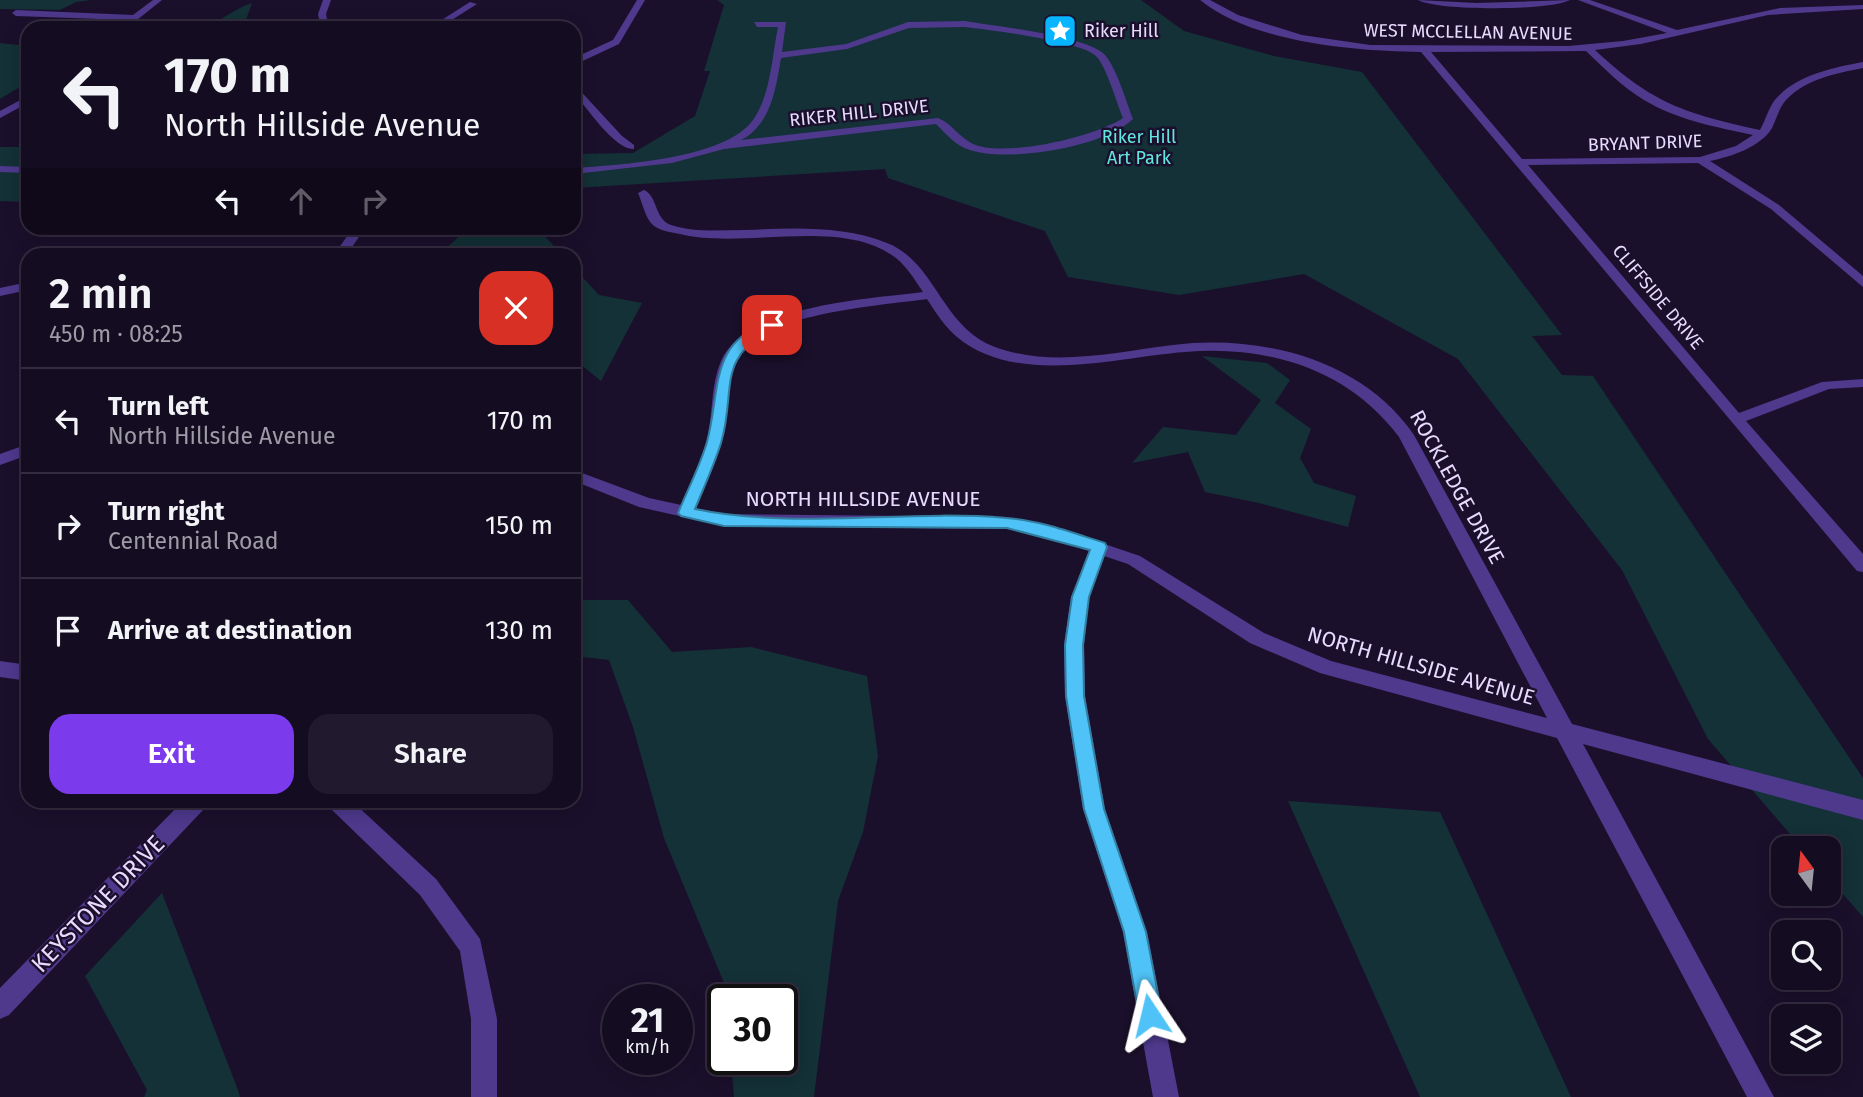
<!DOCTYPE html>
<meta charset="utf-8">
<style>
:root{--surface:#140c21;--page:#211a2e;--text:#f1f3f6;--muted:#9d9ba5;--line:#332c3f;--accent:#7c3aed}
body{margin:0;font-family:"Fira Sans",sans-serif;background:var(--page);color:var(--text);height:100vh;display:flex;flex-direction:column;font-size:26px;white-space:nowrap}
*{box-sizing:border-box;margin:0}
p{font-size:23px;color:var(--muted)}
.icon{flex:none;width:38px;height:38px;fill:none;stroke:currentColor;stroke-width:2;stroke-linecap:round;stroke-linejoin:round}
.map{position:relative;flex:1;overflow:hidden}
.drawer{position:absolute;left:21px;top:248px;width:560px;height:560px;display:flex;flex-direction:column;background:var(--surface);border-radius:21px;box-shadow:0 4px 18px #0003,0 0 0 2px var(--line)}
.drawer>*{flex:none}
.banner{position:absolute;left:21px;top:21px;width:560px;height:214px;border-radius:21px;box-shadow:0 4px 18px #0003,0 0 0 2px var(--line);background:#140c21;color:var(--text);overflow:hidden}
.needle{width:46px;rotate:345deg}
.tools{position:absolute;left:1771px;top:836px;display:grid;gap:14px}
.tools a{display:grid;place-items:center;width:70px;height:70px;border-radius:14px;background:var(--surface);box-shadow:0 4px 18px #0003,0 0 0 2px var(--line);font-size:35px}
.speed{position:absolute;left:602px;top:984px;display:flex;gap:14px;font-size:35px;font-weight:700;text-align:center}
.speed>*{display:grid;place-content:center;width:91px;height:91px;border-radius:50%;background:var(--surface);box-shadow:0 4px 18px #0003,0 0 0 2px var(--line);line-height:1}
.speed small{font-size:18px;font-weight:400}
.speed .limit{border:4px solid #111;border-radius:10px;background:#fff;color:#111}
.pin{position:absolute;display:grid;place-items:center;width:60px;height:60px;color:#fff;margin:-30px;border-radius:14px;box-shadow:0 4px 10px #0006}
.me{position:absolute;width:77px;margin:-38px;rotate:350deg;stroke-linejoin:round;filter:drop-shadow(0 0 5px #0008)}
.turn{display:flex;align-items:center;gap:24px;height:147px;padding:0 28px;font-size:32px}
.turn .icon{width:91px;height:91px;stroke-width:2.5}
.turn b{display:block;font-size:49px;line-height:60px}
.lanes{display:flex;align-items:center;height:66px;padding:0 28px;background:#0003;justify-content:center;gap:35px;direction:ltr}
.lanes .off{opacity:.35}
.round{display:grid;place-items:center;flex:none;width:74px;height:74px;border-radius:21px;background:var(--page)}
.head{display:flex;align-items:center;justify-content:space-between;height:119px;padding:0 28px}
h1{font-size:42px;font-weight:600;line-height:52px}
.primary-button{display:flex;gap:14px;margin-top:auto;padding:14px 28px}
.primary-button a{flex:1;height:80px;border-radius:21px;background:var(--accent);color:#fff;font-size:28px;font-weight:600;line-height:80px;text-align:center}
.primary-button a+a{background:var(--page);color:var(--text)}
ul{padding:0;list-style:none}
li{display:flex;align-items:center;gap:21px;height:105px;padding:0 28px;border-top:2px solid var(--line)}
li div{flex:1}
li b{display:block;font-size:26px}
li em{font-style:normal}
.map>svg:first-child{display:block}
.green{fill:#133137}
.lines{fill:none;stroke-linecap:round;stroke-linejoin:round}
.minor{fill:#4e398d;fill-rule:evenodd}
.route{fill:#4fc3f7;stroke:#337fa1;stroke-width:2}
.labels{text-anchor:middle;stroke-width:5;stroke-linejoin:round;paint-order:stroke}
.far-poi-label{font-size:18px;fill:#e7dbff;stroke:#1b102c;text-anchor:start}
.far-street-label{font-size:18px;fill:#e7dbff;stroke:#1b102c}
.far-park-label{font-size:18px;fill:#61e6e0;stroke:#1b102c}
.street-label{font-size:21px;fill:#e7dbff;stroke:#1b102c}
.near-street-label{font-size:24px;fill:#e7dbff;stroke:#1b102c}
</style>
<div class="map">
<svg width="1863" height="1097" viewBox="0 0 1863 1097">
<rect width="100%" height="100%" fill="#1b102c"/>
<path class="green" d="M0,0H91L76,2L60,10L0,9Z
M717,0H1141L1184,31L1274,56L1362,72L1562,335L1532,336L1562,375L1593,376L1863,778V917L1829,878V849H1803L1708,739L1622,570L1458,359L1304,274L1179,295L1068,277L1045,231L888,178L885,169L574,188V154L633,153L695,116L710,71H704L724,5Z
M252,3L243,28H203C222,21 233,9 252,3Z
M0,43L28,46V82L0,99Z
M0,147H28V202L0,201Z
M468,228H522L541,232L562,255H439Z
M574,268L599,295L642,303L601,381L574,359V346L583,328L574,327Z
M1202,356L1267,363L1290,380L1275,403L1311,429L1300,458L1314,483L1356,496L1348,527L1259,503L1205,492L1188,452L1132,463L1163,427L1236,435L1261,400Z
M574,600H628L672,652L751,647L867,676L878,756L863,832L838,901L814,1097H734L731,1059H782V999H728L727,990L664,838L633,727L609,660L574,656Z
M1288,801L1440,812L1571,1097H1420Z
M162,893L238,1090L240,1097H144L147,1090L85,976Z"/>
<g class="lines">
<path class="minor" d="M153,0H162L127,28L121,26L127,20L16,16L12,13L16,10L133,15Z
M323,0H331L326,14L329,28H321L318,14Z
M637,0H645L619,44L574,65V58L613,40Z
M1200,0H1210L1238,15L1302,35L1370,45L1568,46L1623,41L1667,33L1578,0H1590L1677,30L1780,8L1863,5V9L1768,15L1641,44L1595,50C1653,104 1684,113 1760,130C1765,121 1768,110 1774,101C1795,75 1832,68 1863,62V68C1837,73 1806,79 1787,99C1779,107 1777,118 1772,128C1761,147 1730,157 1710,161L1779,205L1863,276V287L1771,209L1698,163L1528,165L1739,413L1822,382L1863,379V387L1829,389L1746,421L1863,554V572L1857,571L1421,52C1355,51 1253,43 1200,0ZM1586,51C1604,68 1622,87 1644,100C1677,120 1716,127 1753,135L1736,146L1700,157L1522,159L1431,52Z
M1418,0L1476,3L1570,0C1551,11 1437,11 1418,0Z
M470,2L477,4L439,28H429Z
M965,21C993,26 1089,36 1105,55C1117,69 1126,101 1133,119C1105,147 1008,163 970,150C956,146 946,134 936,124L724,149L672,163L574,174V168C619,165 725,159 753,120C771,95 772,55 778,27H757L754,22H786L782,52L846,44L908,22ZM965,27C989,30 1084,41 1097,57C1108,71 1116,101 1123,118C1095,137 1004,158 973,144C960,138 951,123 938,118L741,140C771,125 776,88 781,58L847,49L909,28Z
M574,84L622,136L634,145V149C616,151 586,107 574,93Z
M28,96V103L0,118V111Z
M0,166L28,167V173L0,172Z
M644,190C658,196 654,219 671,225C696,233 720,230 745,230C791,228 843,225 887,243C936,262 941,327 995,347C1053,368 1114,352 1173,345C1261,334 1362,359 1414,435L1572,724L1863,800V820L1583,744L1774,1097H1747L1557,738L1320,673L1250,643L1128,564L1104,556L1089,597L1084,645L1085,696L1105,809L1147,932L1179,1097H1153L1123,932L1083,809L1065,696L1064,645L1071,597L1089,551L1049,537L1007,529L724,526L639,507L574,481V470L649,498L681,505C691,482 703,459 708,435C713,410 711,384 721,361C745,305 869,299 923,292C915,280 907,267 896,258C842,216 743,250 680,234C670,232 658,231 651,223C645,216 642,202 638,193ZM927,299C936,313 945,327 957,337C1017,387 1117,357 1185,352C1268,345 1348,369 1399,437L1547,718L1331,661L1264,633L1140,556L1057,528L1007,517L724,514L696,508C706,483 719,459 724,432C728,408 725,381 736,358C757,314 883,305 927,299Z
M353,228H365L346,256H333Z
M28,282V290L0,296V288Z
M28,444V455L0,465V454Z
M0,661L28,665V681L0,677Z
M182,802H207L204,809L9,1015L0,1019V988Z
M328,802H353L436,879L480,939L497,1019V1097H471V1019L460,951L420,895L331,809Z"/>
</g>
<path class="route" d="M772,321L776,323V328C714,357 737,389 721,443C714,465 704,487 695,509C796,530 904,509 1006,518C1039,520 1073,533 1105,543L1107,547L1089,597L1083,645L1084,696L1104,809L1146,932L1162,1015L1159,1023L1150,1026L1142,1023L1139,1015L1124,932L1084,809L1066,696L1065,645L1072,597L1090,550L1007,528L724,526L681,516L678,513C688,489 700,466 707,442C721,391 708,340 772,321Z"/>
<defs>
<symbol id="sight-square" viewBox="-11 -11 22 22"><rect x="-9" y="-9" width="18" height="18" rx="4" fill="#07b4ff" stroke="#1b102c"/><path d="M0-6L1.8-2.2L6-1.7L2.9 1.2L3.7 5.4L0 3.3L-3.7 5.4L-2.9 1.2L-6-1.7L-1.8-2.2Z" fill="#fff"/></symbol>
</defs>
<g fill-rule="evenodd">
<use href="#sight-square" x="1041" y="12" width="38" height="38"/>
</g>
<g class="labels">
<g class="far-poi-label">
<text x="1084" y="37">Riker Hill</text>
</g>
<g class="far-street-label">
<text transform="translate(1468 32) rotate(1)" y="6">WEST MCCLELLAN AVENUE</text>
<text transform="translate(859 113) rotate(-6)" y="6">RIKER HILL DRIVE</text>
<text transform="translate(1645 143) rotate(-2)" y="6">BRYANT DRIVE</text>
<text transform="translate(1658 297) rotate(50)" y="6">CLIFFSIDE DRIVE</text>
</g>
<g class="far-park-label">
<text x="1139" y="143">Riker Hill<tspan x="1139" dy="21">Art Park</tspan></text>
</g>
<g class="street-label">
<text transform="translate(1457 487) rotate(61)" y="7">ROCKLEDGE DRIVE</text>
<text x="863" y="506">NORTH HILLSIDE AVENUE</text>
<text transform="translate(1421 666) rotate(16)" y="7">NORTH HILLSIDE AVENUE</text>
</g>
<g class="near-street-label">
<text transform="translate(98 904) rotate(-46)" y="8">KEYSTONE DRIVE</text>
</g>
</g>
</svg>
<div class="tools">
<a><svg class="needle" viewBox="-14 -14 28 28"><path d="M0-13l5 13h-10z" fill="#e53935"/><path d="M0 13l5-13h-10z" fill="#9d9ba5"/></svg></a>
<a><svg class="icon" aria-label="search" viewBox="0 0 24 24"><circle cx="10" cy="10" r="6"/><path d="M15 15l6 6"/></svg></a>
<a><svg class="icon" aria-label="layers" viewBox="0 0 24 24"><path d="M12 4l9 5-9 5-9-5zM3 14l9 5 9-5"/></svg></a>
</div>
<div class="speed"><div>21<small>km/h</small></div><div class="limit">30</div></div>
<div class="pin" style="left:772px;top:325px;background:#d93025"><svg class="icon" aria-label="arrive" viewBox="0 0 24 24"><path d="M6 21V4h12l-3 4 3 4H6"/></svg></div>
<svg class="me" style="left:1150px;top:1015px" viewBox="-20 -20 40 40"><path d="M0-17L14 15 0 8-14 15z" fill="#4fc3f7" stroke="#fff" stroke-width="4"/></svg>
<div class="banner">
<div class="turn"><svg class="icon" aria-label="left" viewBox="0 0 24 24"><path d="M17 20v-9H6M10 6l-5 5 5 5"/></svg><div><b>170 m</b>North Hillside Avenue</div></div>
<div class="lanes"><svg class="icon" aria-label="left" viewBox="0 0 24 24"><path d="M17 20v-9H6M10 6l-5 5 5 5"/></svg><svg class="icon off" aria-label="ahead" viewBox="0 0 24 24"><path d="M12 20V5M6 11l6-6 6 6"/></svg><svg class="icon off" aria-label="right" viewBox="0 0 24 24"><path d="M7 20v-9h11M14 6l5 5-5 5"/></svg></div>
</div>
<section class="drawer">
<div class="head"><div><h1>2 min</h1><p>450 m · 08:25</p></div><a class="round" style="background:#d93025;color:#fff"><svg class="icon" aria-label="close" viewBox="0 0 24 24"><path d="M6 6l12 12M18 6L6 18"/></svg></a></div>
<ul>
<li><svg class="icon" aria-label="left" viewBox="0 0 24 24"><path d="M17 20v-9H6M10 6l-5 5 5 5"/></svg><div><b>Turn left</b><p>North Hillside Avenue</p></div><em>170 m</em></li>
<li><svg class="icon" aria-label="right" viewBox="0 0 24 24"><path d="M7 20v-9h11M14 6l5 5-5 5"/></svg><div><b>Turn right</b><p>Centennial Road</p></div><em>150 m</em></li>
<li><svg class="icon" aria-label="arrive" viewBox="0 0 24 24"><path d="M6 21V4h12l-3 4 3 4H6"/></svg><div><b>Arrive at destination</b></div><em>130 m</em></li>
</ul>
<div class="primary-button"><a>Exit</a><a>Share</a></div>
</section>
</div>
